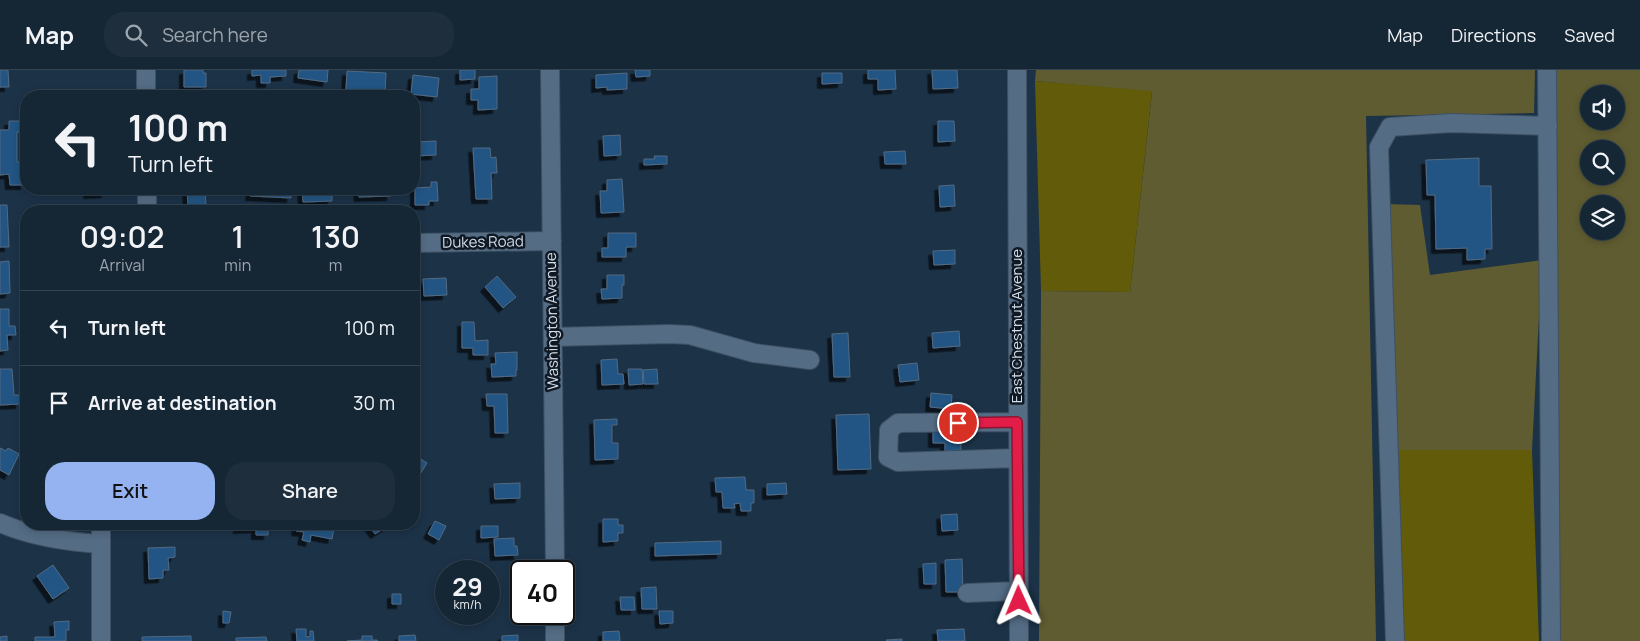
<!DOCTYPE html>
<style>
:root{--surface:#152635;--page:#1e2e3d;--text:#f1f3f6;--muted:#9da5ad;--line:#344350;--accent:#95b2f1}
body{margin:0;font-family:Manrope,sans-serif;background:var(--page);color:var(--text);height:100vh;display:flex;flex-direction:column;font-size:19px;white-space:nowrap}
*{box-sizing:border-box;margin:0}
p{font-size:16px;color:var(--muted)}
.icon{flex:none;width:28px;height:28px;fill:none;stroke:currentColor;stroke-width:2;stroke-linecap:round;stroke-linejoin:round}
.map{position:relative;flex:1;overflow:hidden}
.sheet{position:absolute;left:20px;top:135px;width:400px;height:325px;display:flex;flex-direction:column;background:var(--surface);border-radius:20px;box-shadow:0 2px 8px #0003,0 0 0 1px var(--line)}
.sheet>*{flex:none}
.top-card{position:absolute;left:20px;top:20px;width:400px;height:105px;border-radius:20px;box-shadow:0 2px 8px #0003,0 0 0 1px var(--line);background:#152635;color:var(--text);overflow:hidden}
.fabs{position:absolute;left:1580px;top:15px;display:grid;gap:10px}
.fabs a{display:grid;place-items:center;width:45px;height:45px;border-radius:50%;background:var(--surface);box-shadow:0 2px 8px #0003,0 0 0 1px var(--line);font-size:25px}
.speed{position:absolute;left:435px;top:490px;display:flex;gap:10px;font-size:25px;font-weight:700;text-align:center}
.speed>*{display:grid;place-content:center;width:65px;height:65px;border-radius:50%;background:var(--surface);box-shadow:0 2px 8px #0003,0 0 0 1px var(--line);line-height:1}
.speed small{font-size:12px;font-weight:400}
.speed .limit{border:2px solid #111;border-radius:8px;background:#fff;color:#111}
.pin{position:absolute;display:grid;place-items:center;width:42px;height:42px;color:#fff;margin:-21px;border:2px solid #fff;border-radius:50%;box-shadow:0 1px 5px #0007}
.me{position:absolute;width:55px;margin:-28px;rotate:359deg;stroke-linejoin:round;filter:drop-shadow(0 0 4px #0008)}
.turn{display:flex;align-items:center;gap:18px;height:105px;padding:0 25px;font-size:22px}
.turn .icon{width:65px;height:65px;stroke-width:2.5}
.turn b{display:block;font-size:35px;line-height:42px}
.eta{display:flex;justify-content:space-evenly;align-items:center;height:85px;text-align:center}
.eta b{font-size:30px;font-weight:600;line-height:35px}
.button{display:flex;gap:10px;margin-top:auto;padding:10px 25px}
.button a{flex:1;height:58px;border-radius:20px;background:var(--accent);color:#111;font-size:20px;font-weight:600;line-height:58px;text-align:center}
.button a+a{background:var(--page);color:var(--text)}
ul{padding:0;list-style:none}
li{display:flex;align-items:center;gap:15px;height:75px;padding:0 25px;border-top:1px solid var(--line)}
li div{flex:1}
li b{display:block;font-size:19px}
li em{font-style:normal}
header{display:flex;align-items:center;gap:30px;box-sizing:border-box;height:70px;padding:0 25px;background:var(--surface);border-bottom:1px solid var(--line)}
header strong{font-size:24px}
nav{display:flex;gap:28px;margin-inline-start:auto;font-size:18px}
.search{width:350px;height:45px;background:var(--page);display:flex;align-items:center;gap:12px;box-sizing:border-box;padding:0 18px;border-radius:20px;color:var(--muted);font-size:19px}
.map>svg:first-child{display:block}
.green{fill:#5f5c31;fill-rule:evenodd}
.forest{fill:#625b0a}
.building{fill:#215483;stroke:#536b83;filter:url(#shadow)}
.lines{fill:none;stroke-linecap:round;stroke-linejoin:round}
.minor-casing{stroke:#3e5062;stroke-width:20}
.minor{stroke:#546c84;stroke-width:18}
.route-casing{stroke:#92132f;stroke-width:12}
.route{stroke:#e11d48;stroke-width:9}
.labels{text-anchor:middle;stroke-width:5;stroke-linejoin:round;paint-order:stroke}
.street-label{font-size:15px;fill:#d1deec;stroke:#101923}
</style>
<header>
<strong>Map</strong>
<div class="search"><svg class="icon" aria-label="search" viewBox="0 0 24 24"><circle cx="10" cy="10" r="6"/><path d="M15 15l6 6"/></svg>Search here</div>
<nav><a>Map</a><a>Directions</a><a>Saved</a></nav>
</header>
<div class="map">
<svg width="1640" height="571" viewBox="0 0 1640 571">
<defs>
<filter id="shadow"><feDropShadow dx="-4.5" dy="4.5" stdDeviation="0" flood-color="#0009"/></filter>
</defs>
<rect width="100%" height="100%" fill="#1c3247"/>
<path class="green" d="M1036,0H1535L1534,43L1366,46L1376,571H1039L1041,221L1130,222L1152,22L1035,11Z
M1555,0H1640V571H1558ZM1589,24H1616V51H1589ZM1589,79H1616V106H1589ZM1589,134H1616V161H1589Z
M1386,134L1420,135L1430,205L1542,190L1532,380H1397Z"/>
<path class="forest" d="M1035,11L1152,21L1130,222L1041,221Z
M1397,380H1532L1539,571H1402Z"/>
<path class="building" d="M0,0H8L9,17H0Z
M184,0H203V3H206V17H184Z
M252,0H286V6L270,7V13H261V5L252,6Z
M299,0H328L327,12L298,8Z
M460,0H475V9L460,10Z
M635,0H650V6L636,7Z
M868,0H895L896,19L878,20V9H868Z
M932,0H957L958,18L933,19Z
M347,1L386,3L385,23L374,22V26H363L364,21L346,20Z
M627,3V19L607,20V17L596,18V5Z
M822,3H842V13L822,14Z
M413,5L439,8L437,27L411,24Z
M497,6V39L478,40V30H471V19H479V7Z
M9,51H21V62H17V92H24L25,115H10L9,104L0,105V60H9Z
M938,51H954L955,71L938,72Z
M620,65L621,85L604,86L603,66Z
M436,71V85L414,86V72Z
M473,78H490L491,88L496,87L497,103H491L492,129H476Z
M905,81L906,94H885L884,82Z
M654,86H667V94L644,95V89H655Z
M1479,88V116H1491L1492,179H1485V189L1467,190V178L1436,179L1435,125H1427L1426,90Z
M622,109L624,142L601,143L600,121H607V110Z
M431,112H437L438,131H429V135H415V118L431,117Z
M954,115L955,136L940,137L939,116Z
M88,119H106V123L88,124Z
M187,119H205L206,135H188Z
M251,119H291V128L250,126Z
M302,119H332V131L303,132Z
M358,119H391V126L359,127Z
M0,135H7L9,177H0Z
M608,163H636V177H626V187H602V178H608Z
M955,180V194L934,195L933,181Z
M9,191L10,223L0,224V192Z
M607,205H624V215H622V228L602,229L601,219H607Z
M497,206L516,227L503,238L485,217Z
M446,208L447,225L424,226L423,209Z
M0,239H9V256H15L16,265H7L8,280L0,281Z
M462,252H474L475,271L488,270V285H473V278H462Z
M959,261L960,276L933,278L932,263Z
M848,263L850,307H834L832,264Z
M517,282V300H516V306L492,307L491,294H496L495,283Z
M617,289L618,304H623L624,314L602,315L601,290Z
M917,293L919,310L900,312L898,295Z
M0,299H12L14,325H20V334L0,335Z
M628,299H642L643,314L629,315Z
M657,299L658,314H644L643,300Z
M931,323L952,325L951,339L930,337Z
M486,324H507L508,363H495L494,336H487Z
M869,344L871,399L838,400L836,345Z
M617,349V355H612V373H618V389L595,390L594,350Z
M960,358L961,380L945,381V373H933V359Z
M0,378L6,381L8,378L19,384L9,405L0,400Z
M414,385L427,393L414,414Z
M745,407L746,420H754V433H751V441H741L740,433L734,434L735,438H723L722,422H716L715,408Z
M520,413V428L495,429L494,414Z
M786,413L787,424L767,425V414Z
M957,444L958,460L942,461L941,445Z
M603,449H618V455H623V463H618V471L603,472Z
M435,451L446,456L439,470L428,464Z
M238,454H268V465H256V458L238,459Z
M297,454H319L334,458L332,469L311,465L310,472L302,470L304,462L296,461Z
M368,454H391L375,464Z
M481,456H498V467L481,468Z
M514,468V476H517L518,485L495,486L494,469Z
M721,471V484L655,486V473Z
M175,477V487L168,488L169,500H163V508L149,509L148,478Z
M962,489L963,522H946L945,490Z
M936,493V514H924L923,494Z
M53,495L69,518L53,529L37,506Z
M656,517L657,539H642L641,518Z
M392,524H401V534H392Z
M620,527H634L635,540H621Z
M223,541L231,542L229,553H223Z
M659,541H673V553L660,554Z
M69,551V560H66V571H35V567H55L54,552Z
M296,559H306V567L310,566V561H313L314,571H297Z
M964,559L965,571H938L937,560Z
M619,561L620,571H603V562Z
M415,565L416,571H399V566Z
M518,565V571H502V566Z
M7,566V571H0V567Z
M191,566V571H142V567Z
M362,566H372V570H377L378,571H347L362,570Z
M266,567L267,571H236V568Z
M902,569V571H887L886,570Z"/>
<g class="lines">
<defs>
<path id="minor" d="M146,0V26
M550,0L555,501
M1017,0L1019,571
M1547,0L1551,571
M147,141V119
M414,173L552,171
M553,267L669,264L690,265L754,283L810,290
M1017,388L898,392L888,387L889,360L898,353L1017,352
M0,453C30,466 68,472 100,474
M967,523L1019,521
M555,544V571
M101,571V454
M1395,571L1379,77L1390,57L1451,53L1548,56"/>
</defs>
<use href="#minor" class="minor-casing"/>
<use href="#minor" class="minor"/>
</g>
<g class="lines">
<defs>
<path id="route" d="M958,353L1017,352L1019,531"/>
</defs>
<use href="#route" class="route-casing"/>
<use href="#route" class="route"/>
</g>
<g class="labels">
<g class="street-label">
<text transform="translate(483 172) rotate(-1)" y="5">Dukes Road</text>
<text transform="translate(552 251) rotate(-91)" y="5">Washington Avenue</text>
<text transform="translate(1017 256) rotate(-90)" y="5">East Chestnut Avenue</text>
</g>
</g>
</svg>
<div class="fabs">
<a><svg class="icon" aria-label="sound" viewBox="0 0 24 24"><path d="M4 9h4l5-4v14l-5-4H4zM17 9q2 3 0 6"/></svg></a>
<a><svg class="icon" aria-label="search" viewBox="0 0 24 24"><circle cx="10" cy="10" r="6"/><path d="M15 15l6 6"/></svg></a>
<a><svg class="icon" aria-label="layers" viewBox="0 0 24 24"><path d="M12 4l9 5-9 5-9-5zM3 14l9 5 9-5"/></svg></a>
</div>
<div class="speed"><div>29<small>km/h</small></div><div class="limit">40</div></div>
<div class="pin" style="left:958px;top:353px;background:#d93025"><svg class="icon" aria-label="arrive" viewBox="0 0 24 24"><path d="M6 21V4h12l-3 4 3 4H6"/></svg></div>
<svg class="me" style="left:1019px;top:531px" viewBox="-20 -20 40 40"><path d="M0-17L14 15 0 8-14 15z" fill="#e11d48" stroke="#fff" stroke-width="4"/></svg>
<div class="top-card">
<div class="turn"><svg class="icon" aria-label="left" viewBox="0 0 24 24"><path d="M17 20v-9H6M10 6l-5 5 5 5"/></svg><div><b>100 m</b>Turn left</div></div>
</div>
<section class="sheet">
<div class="eta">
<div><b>09:02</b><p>Arrival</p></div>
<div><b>1</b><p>min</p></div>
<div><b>130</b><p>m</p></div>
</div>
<ul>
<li><svg class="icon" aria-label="left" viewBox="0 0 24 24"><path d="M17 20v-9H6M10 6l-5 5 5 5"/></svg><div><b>Turn left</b></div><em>100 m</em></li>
<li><svg class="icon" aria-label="arrive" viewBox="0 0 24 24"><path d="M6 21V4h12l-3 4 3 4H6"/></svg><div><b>Arrive at destination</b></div><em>30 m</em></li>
</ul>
<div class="button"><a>Exit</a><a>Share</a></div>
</section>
</div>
